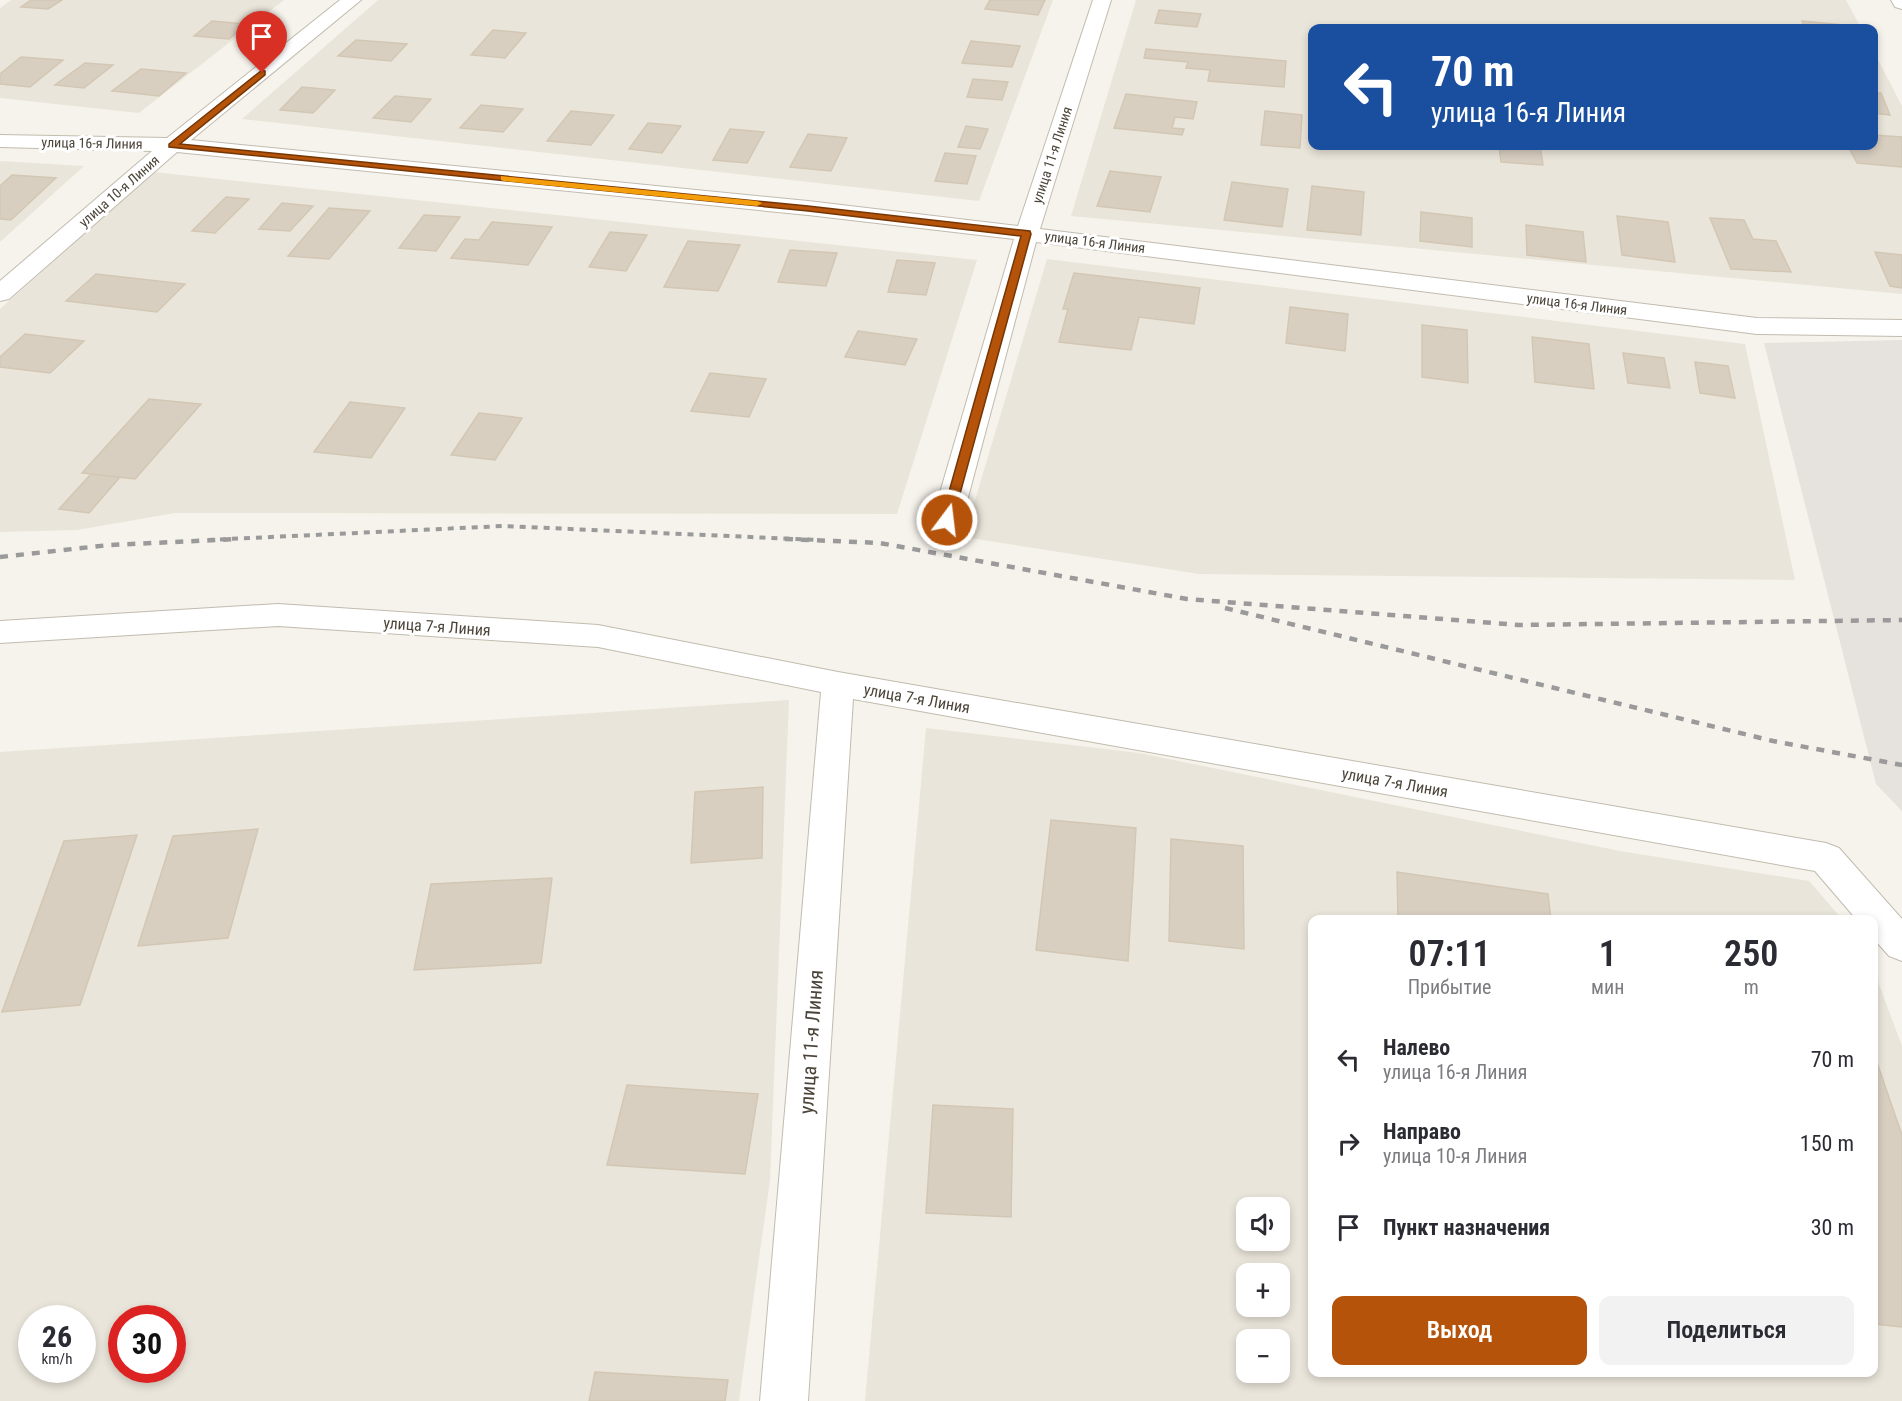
<!DOCTYPE html>
<html lang="ru">
<meta charset="utf-8">
<style>
:root{--surface:#fff;--page:#f2f2f3;--text:#2b2b33;--muted:#7c7c81;--accent:#b45309}
body{margin:0;font-family:"Roboto Condensed",sans-serif;background:var(--page);color:var(--text);height:100vh;display:flex;flex-direction:column;font-size:22px;white-space:nowrap}
*{box-sizing:border-box;margin:0}
p{font-size:20px;color:var(--muted)}
.icon{flex:none;width:33px;height:33px;fill:none;stroke:currentColor;stroke-width:2;stroke-linecap:round;stroke-linejoin:round}
.map{position:relative;flex:1;overflow:hidden}
.drawer{position:absolute;left:1308px;top:915px;width:570px;height:462px;display:flex;flex-direction:column;background:var(--surface);border-radius:12px;box-shadow:0 3px 9px #0003}
.drawer>*{flex:none}
.top-card{position:absolute;left:1308px;top:24px;width:570px;height:126px;border-radius:12px;box-shadow:0 3px 9px #0003;background:#1a4fa0;color:#fff;overflow:hidden}
.fabs{position:absolute;left:1236px;top:1197px;display:grid;gap:12px}
.fabs a{display:grid;place-items:center;width:54px;height:54px;border-radius:12px;background:var(--surface);box-shadow:0 3px 9px #0003;font-size:30px}
.speed{position:absolute;left:18px;top:1305px;display:flex;gap:12px;font-size:30px;font-weight:700;text-align:center}
.speed>*{display:grid;place-content:center;width:78px;height:78px;border-radius:50%;background:var(--surface);box-shadow:0 3px 9px #0003;line-height:1}
.speed small{font-size:15px;font-weight:400}
.speed .limit{border:9px solid #d22;background:#fff;color:#111}
.pin{position:absolute;display:grid;place-items:center;width:51px;height:51px;color:#fff;margin:-62px -26px;border-radius:50% 50% 50% 0;rotate:-45deg;box-shadow:0 0 6px #0007}
.pin .icon{rotate:45deg}
.me{position:absolute;width:66px;margin:-33px;rotate:15deg;stroke-linejoin:round;filter:drop-shadow(0 0 4px #0008)}
.turn{display:flex;align-items:center;gap:21px;height:126px;padding:0 24px;font-size:27px}
.turn .icon{width:78px;height:78px;stroke-width:2.5}
.turn b{display:block;font-size:42px;line-height:51px}
.eta{display:flex;justify-content:space-evenly;align-items:center;height:102px;text-align:center}
.eta b{font-size:36px;font-weight:600;line-height:42px}
.action{display:flex;gap:12px;margin-top:auto;padding:12px 24px}
.action a{flex:1;height:69px;border-radius:12px;background:var(--accent);color:#fff;font-size:24px;font-weight:600;line-height:69px;text-align:center}
.action a+a{background:var(--page);color:var(--text)}
ul{padding:0;list-style:none}
li{display:flex;align-items:center;gap:18px;height:84px;padding:0 24px}
li div{flex:1}
li b{display:block;font-size:22px}
li em{font-style:normal}
.map>svg:first-child{display:block}
.residential{fill:#eae5da;fill-rule:evenodd}
.industrial{fill:#e6e2dd}
.building{fill:#d8cfc1;stroke:#d3c7b4;stroke-width:1.5}
.lines{fill:none;stroke-linecap:round;stroke-linejoin:round}
.minor-casing{stroke:#c2bbae;stroke-width:2}
.minor{fill:#fff;fill-rule:evenodd}
.rail-far1{stroke:#9a9a9a;stroke-width:4;stroke-dasharray:6 6;stroke-linecap:butt}
.rail{stroke:#9a9a9a;stroke-width:4.5;stroke-dasharray:8 8;stroke-linecap:butt}
.route{fill:#b45309;stroke:#753606;stroke-width:1.5}
.slow{fill:#f59e0b}
.labels{text-anchor:middle;stroke-width:6;stroke-linejoin:round;paint-order:stroke}
.far-street-label{font-size:14px;fill:#4b4439;stroke:#fff}
.street-label{font-size:16px;fill:#4b4439;stroke:#fff}
.near-street-label{font-size:20px;fill:#4b4439;stroke:#fff}
</style>
<div class="map">
<svg width="1902" height="1401" viewBox="0 0 1902 1401">
<rect width="100%" height="100%" fill="#f6f3ec"/>
<path class="residential" d="M11,0H284L139,113L0,98V8Z
M378,0H1053L979,201L242,119Z
M1136,0H1846L1861,28H1312V146H1874V52L1902,106V294L1071,216Z
M0,161L84,166L0,242Z
M154,172L977,260L897,514L175,513L77,530L0,532V309Z
M1047,259L1745,344L1795,580L1199,574L964,537Z
M789,700L770,1180L739,1401H0V752ZM32,1318H82V1370H32ZM122,1318H172V1370H122Z
M926,728L1139,753L1620,851L1809,881L1842,919L1312,920V1372H1874V971L1902,1046V1401H865ZM1246,1208H1280V1240H1246ZM1246,1274H1280V1306H1246ZM1246,1340H1280V1372H1246Z"/>
<path class="industrial" d="M1902,340V811L1876,784L1764,343Z"/>
<path class="building" d="M31,0H62L48,9L21,7Z
M990,0H1045L1038,15L985,9Z
M1159,10L1201,14L1197,27L1155,23Z
M212,21L247,24L229,39L194,36Z
M1802,21L1854,26L1855,28H1805Z
M493,30L526,33L505,58L471,55Z
M356,40L407,44L391,61L338,56Z
M971,41L1020,46L1012,67L962,63Z
M1146,49L1286,61L1284,87L1208,81L1210,70L1186,68L1188,62L1144,58Z
M21,57L63,60L30,87L0,84V74Z
M85,63L113,65L84,88L55,85Z
M141,69L186,73L159,96L112,91Z
M973,79L1008,82L1002,100L967,97Z
M302,87L335,90L313,113L280,110Z
M1874,93H1881L1890,115L1874,113Z
M1126,94L1197,102L1193,119L1175,117L1172,128L1184,129L1182,135L1114,128Z
M395,96L431,99L411,122L373,118Z
M481,105L523,109L503,132L460,128Z
M571,111L614,115L591,145L547,141Z
M1265,111L1302,115L1300,148L1261,145Z
M648,123L681,126L662,153L629,149Z
M966,126L988,129L980,149L958,147Z
M730,129L764,132L747,163L713,160Z
M808,134L847,138L831,171L790,167Z
M1874,135L1902,137V167L1857,163L1848,146H1874Z
M1499,146H1540L1543,165L1501,162Z
M945,153L976,156L967,184L935,181Z
M1110,171L1161,177L1150,212L1097,206Z
M12,175L56,178L11,220L0,219V186Z
M1232,182L1288,189L1282,227L1224,220Z
M1312,186L1364,192L1361,235L1307,230Z
M226,197L249,199L215,233L192,231Z
M282,203L313,206L290,231L259,229Z
M329,208L370,211L329,259L288,256Z
M1421,212L1472,218V247L1420,241Z
M424,215L460,217L436,251L399,248Z
M1617,216L1668,222L1675,262L1622,255Z
M1710,218L1744,220L1753,239L1776,241L1791,272L1731,269Z
M492,222L552,227L528,265L451,258L465,239L479,240Z
M1526,225L1583,232L1586,262L1527,255Z
M610,232L647,235L626,271L589,267Z
M688,241L740,245L718,291L664,287Z
M790,250L837,253L826,286L778,282Z
M1875,252L1902,255V288L1890,286Z
M897,260L935,263L926,295L888,292Z
M1074,273L1200,288L1194,324L1139,317L1131,350L1059,342L1068,309H1063Z
M96,274L185,284L157,312L66,301Z
M1290,307L1348,314L1345,351L1286,343Z
M1422,325L1467,330L1468,383L1422,377Z
M858,331L917,339L905,365L845,357Z
M25,334L84,341L50,373L0,367V357Z
M1532,337L1589,344L1594,389L1535,382Z
M1623,353L1664,358L1670,388L1628,383Z
M1695,362L1728,366L1735,398L1700,393Z
M710,373L766,379L749,417L691,411Z
M149,399L201,404L135,479L82,473Z
M350,402L405,408L371,458L314,452Z
M479,413L522,418L495,460L451,455Z
M91,474L120,477L89,513L59,509Z
M763,787L762,858L691,863L695,792Z
M1051,820L1136,828L1128,961L1036,950Z
M258,829L228,938L138,946L173,836Z
M137,835L80,1005L2,1012L64,841Z
M1171,839L1243,846L1244,949L1169,941Z
M1397,872L1548,894L1551,920H1398Z
M552,878L541,963L414,970L431,884Z
M1874,1054L1902,1135V1327L1874,1324Z
M627,1085L758,1094L745,1174L607,1165Z
M933,1105L1013,1109L1011,1217L926,1213Z
M595,1372L728,1380L725,1401H589Z"/>
<g class="lines">
<defs>
<path id="minor" d="M340,0H361L191,140L808,201L1018,226L1093,0H1111L1040,229L1757,318L1902,320V336L1757,334L1036,242L962,520L957,527L947,530L937,527L932,520L1014,239L808,215L177,152L9,299L0,301V281L152,151L0,147V135L167,138Z
M1891,0H1902V9L1895,7Z
M278,604L598,625L838,672L1826,843L1839,848L1902,919V961L1889,956L1874,939V920H1857L1815,871L853,699L808,1401H760L821,692L598,647L278,626L0,643V621Z"/>
</defs>
<use href="#minor" class="minor-casing"/>
<use href="#minor" class="minor"/>
<path class="rail-far1" d="M208,540L503,526L818,540"/>
<path class="rail" d="M785,539L880,543L1187,599L1519,625L1902,620
M0,557L109,545L239,539
M1225,608L1773,741L1902,765"/>
</g>
<path class="route" d="M262,70L265,71V75L180,144L808,206L1030,231L1031,234L952,523L947,524L941,520L1021,236L808,211L169,147V144Z"/>
<path class="slow" d="M501,176L757,201L762,203L757,206L504,181L501,180Z"/>
<g class="labels">
<g class="far-street-label">
<text transform="translate(92 143) rotate(1)" y="5">улица 16-я Линия</text>
<text transform="translate(1052 155) rotate(-72)" y="5">улица 11-я Линия</text>
<text transform="translate(119 191) rotate(-41)" y="5">улица 10-я Линия</text>
<text transform="translate(1095 242) rotate(7)" y="5">улица 16-я Линия</text>
<text transform="translate(1577 304) rotate(7)" y="5">улица 16-я Линия</text>
</g>
<g class="street-label">
<text transform="translate(437 626) rotate(4)" y="6">улица 7-я Линия</text>
<text transform="translate(917 698) rotate(10)" y="6">улица 7-я Линия</text>
<text transform="translate(1395 782) rotate(10)" y="6">улица 7-я Линия</text>
</g>
<g class="near-street-label">
<text transform="translate(811 1042) rotate(-86)" y="7">улица 11-я Линия</text>
</g>
</g>
</svg>
<div class="fabs">
<a><svg class="icon" aria-label="sound" viewBox="0 0 24 24"><path d="M4 9h4l5-4v14l-5-4H4zM17 9q2 3 0 6"/></svg></a>
<a>+</a>
<a>−</a>
</div>
<div class="speed"><div>26<small>km/h</small></div><div class="limit">30</div></div>
<div class="pin" style="left:262px;top:73px;background:#d93025"><svg class="icon" aria-label="arrive" viewBox="0 0 24 24"><path d="M6 21V4h12l-3 4 3 4H6"/></svg></div>
<svg class="me" style="left:947px;top:520px" viewBox="-20 -20 40 40"><circle r="17" fill="#b45309" stroke="#fff" stroke-width="3"/><path d="M0-11L8 9 0 5-8 9z" fill="#fff"/></svg>
<div class="top-card">
<div class="turn"><svg class="icon" aria-label="left" viewBox="0 0 24 24"><path d="M17 20v-9H6M10 6l-5 5 5 5"/></svg><div><b>70 m</b>улица 16-я Линия</div></div>
</div>
<section class="drawer">
<div class="eta">
<div><b>07:11</b><p>Прибытие</p></div>
<div><b>1</b><p>мин</p></div>
<div><b>250</b><p>m</p></div>
</div>
<ul>
<li><svg class="icon" aria-label="left" viewBox="0 0 24 24"><path d="M17 20v-9H6M10 6l-5 5 5 5"/></svg><div><b>Налево</b><p>улица 16-я Линия</p></div><em>70 m</em></li>
<li><svg class="icon" aria-label="right" viewBox="0 0 24 24"><path d="M7 20v-9h11M14 6l5 5-5 5"/></svg><div><b>Направо</b><p>улица 10-я Линия</p></div><em>150 m</em></li>
<li><svg class="icon" aria-label="arrive" viewBox="0 0 24 24"><path d="M6 21V4h12l-3 4 3 4H6"/></svg><div><b>Пункт назначения</b></div><em>30 m</em></li>
</ul>
<div class="action"><a>Выход</a><a>Поделиться</a></div>
</section>
</div>
